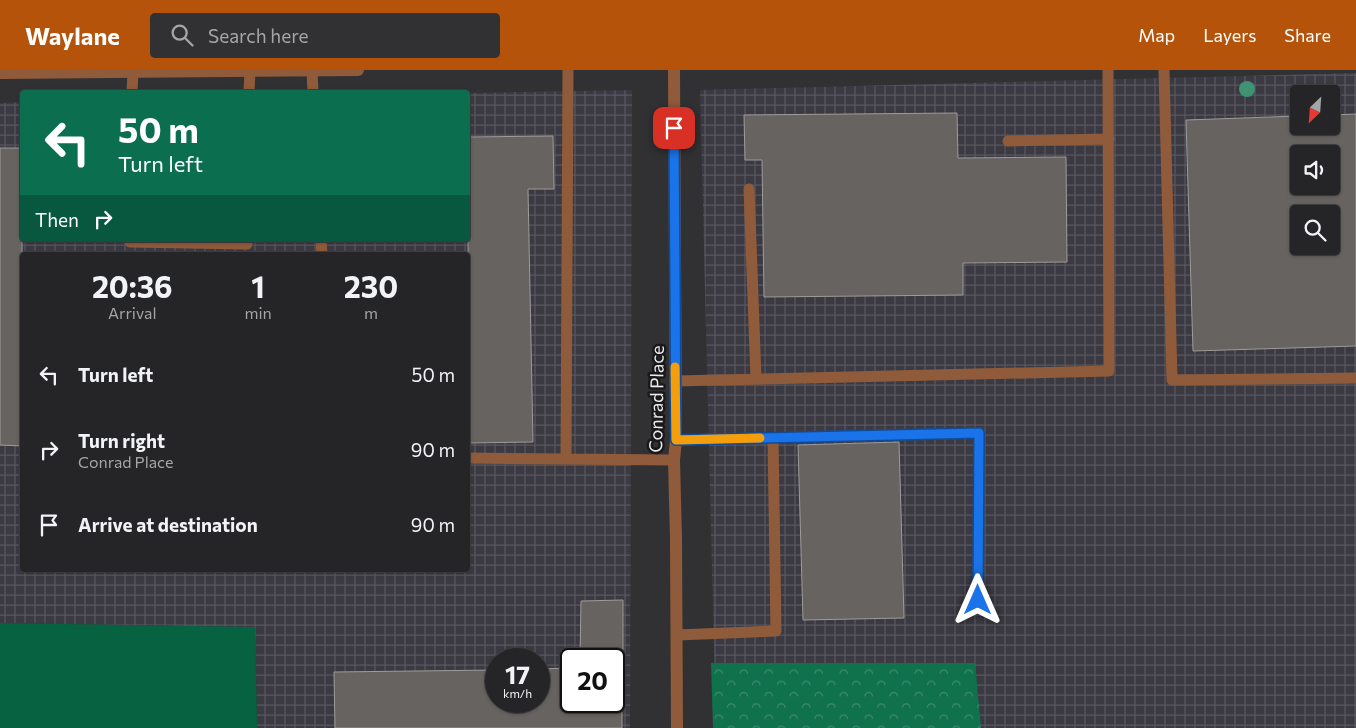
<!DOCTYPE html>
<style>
:root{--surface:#252527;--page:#313133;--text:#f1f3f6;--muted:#a3a5a7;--line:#424244;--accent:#b45309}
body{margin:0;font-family:Commissioner,sans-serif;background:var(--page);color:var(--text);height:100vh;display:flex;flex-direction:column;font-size:19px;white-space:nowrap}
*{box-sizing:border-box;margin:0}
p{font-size:16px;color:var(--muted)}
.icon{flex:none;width:28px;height:28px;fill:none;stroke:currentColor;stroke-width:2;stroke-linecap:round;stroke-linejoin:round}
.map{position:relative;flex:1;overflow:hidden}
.details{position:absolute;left:20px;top:182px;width:450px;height:320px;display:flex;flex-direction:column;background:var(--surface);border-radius:5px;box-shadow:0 1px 4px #0004,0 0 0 1px var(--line)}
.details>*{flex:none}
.banner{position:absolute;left:20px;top:20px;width:450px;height:152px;border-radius:5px;box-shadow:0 1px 4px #0004,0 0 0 1px var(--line);background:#0b6e4f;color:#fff;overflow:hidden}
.needle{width:32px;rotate:205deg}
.tools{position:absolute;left:1290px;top:15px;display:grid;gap:10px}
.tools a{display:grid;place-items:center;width:50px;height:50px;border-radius:5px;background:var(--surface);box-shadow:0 1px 4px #0004,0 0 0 1px var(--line);font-size:25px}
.speed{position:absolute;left:485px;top:578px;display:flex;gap:10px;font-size:25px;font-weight:700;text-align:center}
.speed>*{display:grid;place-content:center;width:65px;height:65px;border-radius:50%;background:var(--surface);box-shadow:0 1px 4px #0004,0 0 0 1px var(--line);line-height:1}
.speed small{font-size:12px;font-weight:400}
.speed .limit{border:2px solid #111;border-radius:8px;background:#fff;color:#111}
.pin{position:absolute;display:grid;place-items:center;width:42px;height:42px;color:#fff;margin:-21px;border-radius:10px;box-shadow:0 2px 8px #0006}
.me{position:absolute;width:55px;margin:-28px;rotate:0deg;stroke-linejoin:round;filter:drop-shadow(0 0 4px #0008)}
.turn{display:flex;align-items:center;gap:18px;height:105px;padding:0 15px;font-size:22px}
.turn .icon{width:65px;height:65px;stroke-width:2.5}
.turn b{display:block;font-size:35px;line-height:42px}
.then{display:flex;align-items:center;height:48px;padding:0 15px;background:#0003;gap:10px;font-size:19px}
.eta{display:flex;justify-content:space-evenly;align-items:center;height:85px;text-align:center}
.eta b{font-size:30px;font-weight:700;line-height:35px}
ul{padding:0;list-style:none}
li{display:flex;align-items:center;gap:15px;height:75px;padding:0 15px}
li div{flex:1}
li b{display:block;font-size:19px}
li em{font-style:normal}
header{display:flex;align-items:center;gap:30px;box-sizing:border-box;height:70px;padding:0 25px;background:var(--accent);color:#fff}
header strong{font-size:24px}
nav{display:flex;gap:28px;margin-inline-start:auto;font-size:18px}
.search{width:350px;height:45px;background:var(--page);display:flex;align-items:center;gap:12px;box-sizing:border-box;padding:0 18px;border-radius:5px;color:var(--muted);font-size:19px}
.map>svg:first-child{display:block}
.industrial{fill:url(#industrial-grid);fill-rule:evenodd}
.grass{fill:#076242}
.forest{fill:url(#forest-crowns)}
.building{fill:#666361;stroke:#9e9b99;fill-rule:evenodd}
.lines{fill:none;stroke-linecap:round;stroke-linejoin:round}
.service{stroke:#905b3a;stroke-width:11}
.minor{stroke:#905b3a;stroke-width:12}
.tertiary{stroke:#905b3a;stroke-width:12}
.tree{fill:#3e9372}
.route-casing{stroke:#114b97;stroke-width:12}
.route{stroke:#1a73e8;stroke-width:9}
.slow{stroke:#f59e0b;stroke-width:9}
.labels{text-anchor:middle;stroke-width:5;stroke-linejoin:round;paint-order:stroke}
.street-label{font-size:18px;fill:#eaeaec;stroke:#19191b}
</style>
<header>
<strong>Waylane</strong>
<div class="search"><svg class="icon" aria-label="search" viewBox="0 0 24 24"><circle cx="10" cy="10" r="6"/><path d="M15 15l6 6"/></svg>Search here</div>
<nav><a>Map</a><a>Layers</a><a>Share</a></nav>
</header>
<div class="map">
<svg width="1356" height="658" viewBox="0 0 1356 658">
<defs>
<pattern id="industrial-grid" width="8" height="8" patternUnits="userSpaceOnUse" patternTransform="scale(1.25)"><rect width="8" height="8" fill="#3b3a43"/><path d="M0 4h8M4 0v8" fill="none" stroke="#58575e"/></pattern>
<pattern id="forest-crowns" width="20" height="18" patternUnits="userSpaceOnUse" patternTransform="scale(1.25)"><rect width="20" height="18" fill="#10714d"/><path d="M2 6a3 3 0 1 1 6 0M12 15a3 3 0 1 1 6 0" fill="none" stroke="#3f8c6f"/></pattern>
</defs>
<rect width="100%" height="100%" fill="#313134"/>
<path class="industrial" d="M1356,3V658H716L700,20ZM1299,24H1331V56H1299ZM1299,84H1331V116H1299ZM1299,144H1331V176H1299Z
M632,20L630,658H257L255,557L0,553V33L22,32V170H468V23ZM22,185H468V500H22ZM496,589H539V631H496ZM571,589H614V631H571Z"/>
<path class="grass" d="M0,553L255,557L257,658H0Z"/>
<path class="forest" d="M711,593H975L981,658H713Z"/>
<path class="building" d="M957,43L958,88L1066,87L1067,192L963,193V225L764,227L762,90H745L744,45Z
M1356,44V276L1193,281L1186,50L1299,46V56H1331V45ZM1299,84H1331V116H1299ZM1299,144H1331V176H1299Z
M553,66L554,119H528L533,372L468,373V67Z
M0,78H22V376L0,375Z
M899,372L904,548L803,550L798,375Z
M623,530V589H580L581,531Z
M571,598V631H622V658H335L334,602L496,600V631H539V599Z"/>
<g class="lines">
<path class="service" d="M1164,0L1172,310L1356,308
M312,1L313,22
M132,22L133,2
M249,22L250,1
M1008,71L1109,69
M749,119L756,309
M130,170V172L247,174V170
M321,170L322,185
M675,311L1109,301L1108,0
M676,370L979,363L978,530
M468,388L674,390
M566,389L568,0
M677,565L776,561L773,368"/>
<path class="minor" d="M674,0L676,370L674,390L676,469L677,658"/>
<path class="tertiary" d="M0,3L358,0"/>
</g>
<circle class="tree" cx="1247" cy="19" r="8"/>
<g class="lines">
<defs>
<path id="route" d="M674,58L676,370L979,363L978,530"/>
</defs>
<use href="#route" class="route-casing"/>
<use href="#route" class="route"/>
<path class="slow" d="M675,297L676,370L760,368"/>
</g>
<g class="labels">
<g class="street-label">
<text transform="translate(657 329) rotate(-89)" y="6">Conrad Place</text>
</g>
</g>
</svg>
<div class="tools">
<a><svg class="needle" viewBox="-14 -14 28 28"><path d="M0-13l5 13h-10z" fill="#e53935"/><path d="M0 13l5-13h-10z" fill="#a3a5a7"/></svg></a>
<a><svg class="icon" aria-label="sound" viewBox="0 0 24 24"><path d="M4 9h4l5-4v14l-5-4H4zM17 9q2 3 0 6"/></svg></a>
<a><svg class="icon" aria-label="search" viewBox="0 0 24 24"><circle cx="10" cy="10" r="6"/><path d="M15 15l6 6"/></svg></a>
</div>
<div class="speed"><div>17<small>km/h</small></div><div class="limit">20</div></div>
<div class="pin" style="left:674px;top:58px;background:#d93025"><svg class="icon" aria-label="arrive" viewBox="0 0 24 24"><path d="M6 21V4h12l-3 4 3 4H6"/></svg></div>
<svg class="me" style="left:978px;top:530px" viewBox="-20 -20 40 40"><path d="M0-17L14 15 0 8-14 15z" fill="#1a73e8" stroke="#fff" stroke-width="4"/></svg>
<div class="banner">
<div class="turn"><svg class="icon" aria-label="left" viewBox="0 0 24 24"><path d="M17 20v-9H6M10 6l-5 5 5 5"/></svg><div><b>50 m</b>Turn left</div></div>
<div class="then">Then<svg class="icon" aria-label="right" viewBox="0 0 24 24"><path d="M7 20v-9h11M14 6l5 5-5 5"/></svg></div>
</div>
<section class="details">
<div class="eta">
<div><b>20:36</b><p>Arrival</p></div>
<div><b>1</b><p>min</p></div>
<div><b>230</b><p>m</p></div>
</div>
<ul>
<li><svg class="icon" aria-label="left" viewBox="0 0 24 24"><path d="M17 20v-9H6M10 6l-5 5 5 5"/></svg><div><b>Turn left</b></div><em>50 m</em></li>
<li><svg class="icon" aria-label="right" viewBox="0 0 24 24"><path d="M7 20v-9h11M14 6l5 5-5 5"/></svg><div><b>Turn right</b><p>Conrad Place</p></div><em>90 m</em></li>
<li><svg class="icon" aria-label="arrive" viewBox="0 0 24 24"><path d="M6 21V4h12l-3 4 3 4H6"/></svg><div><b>Arrive at destination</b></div><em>90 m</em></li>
</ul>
</section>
</div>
